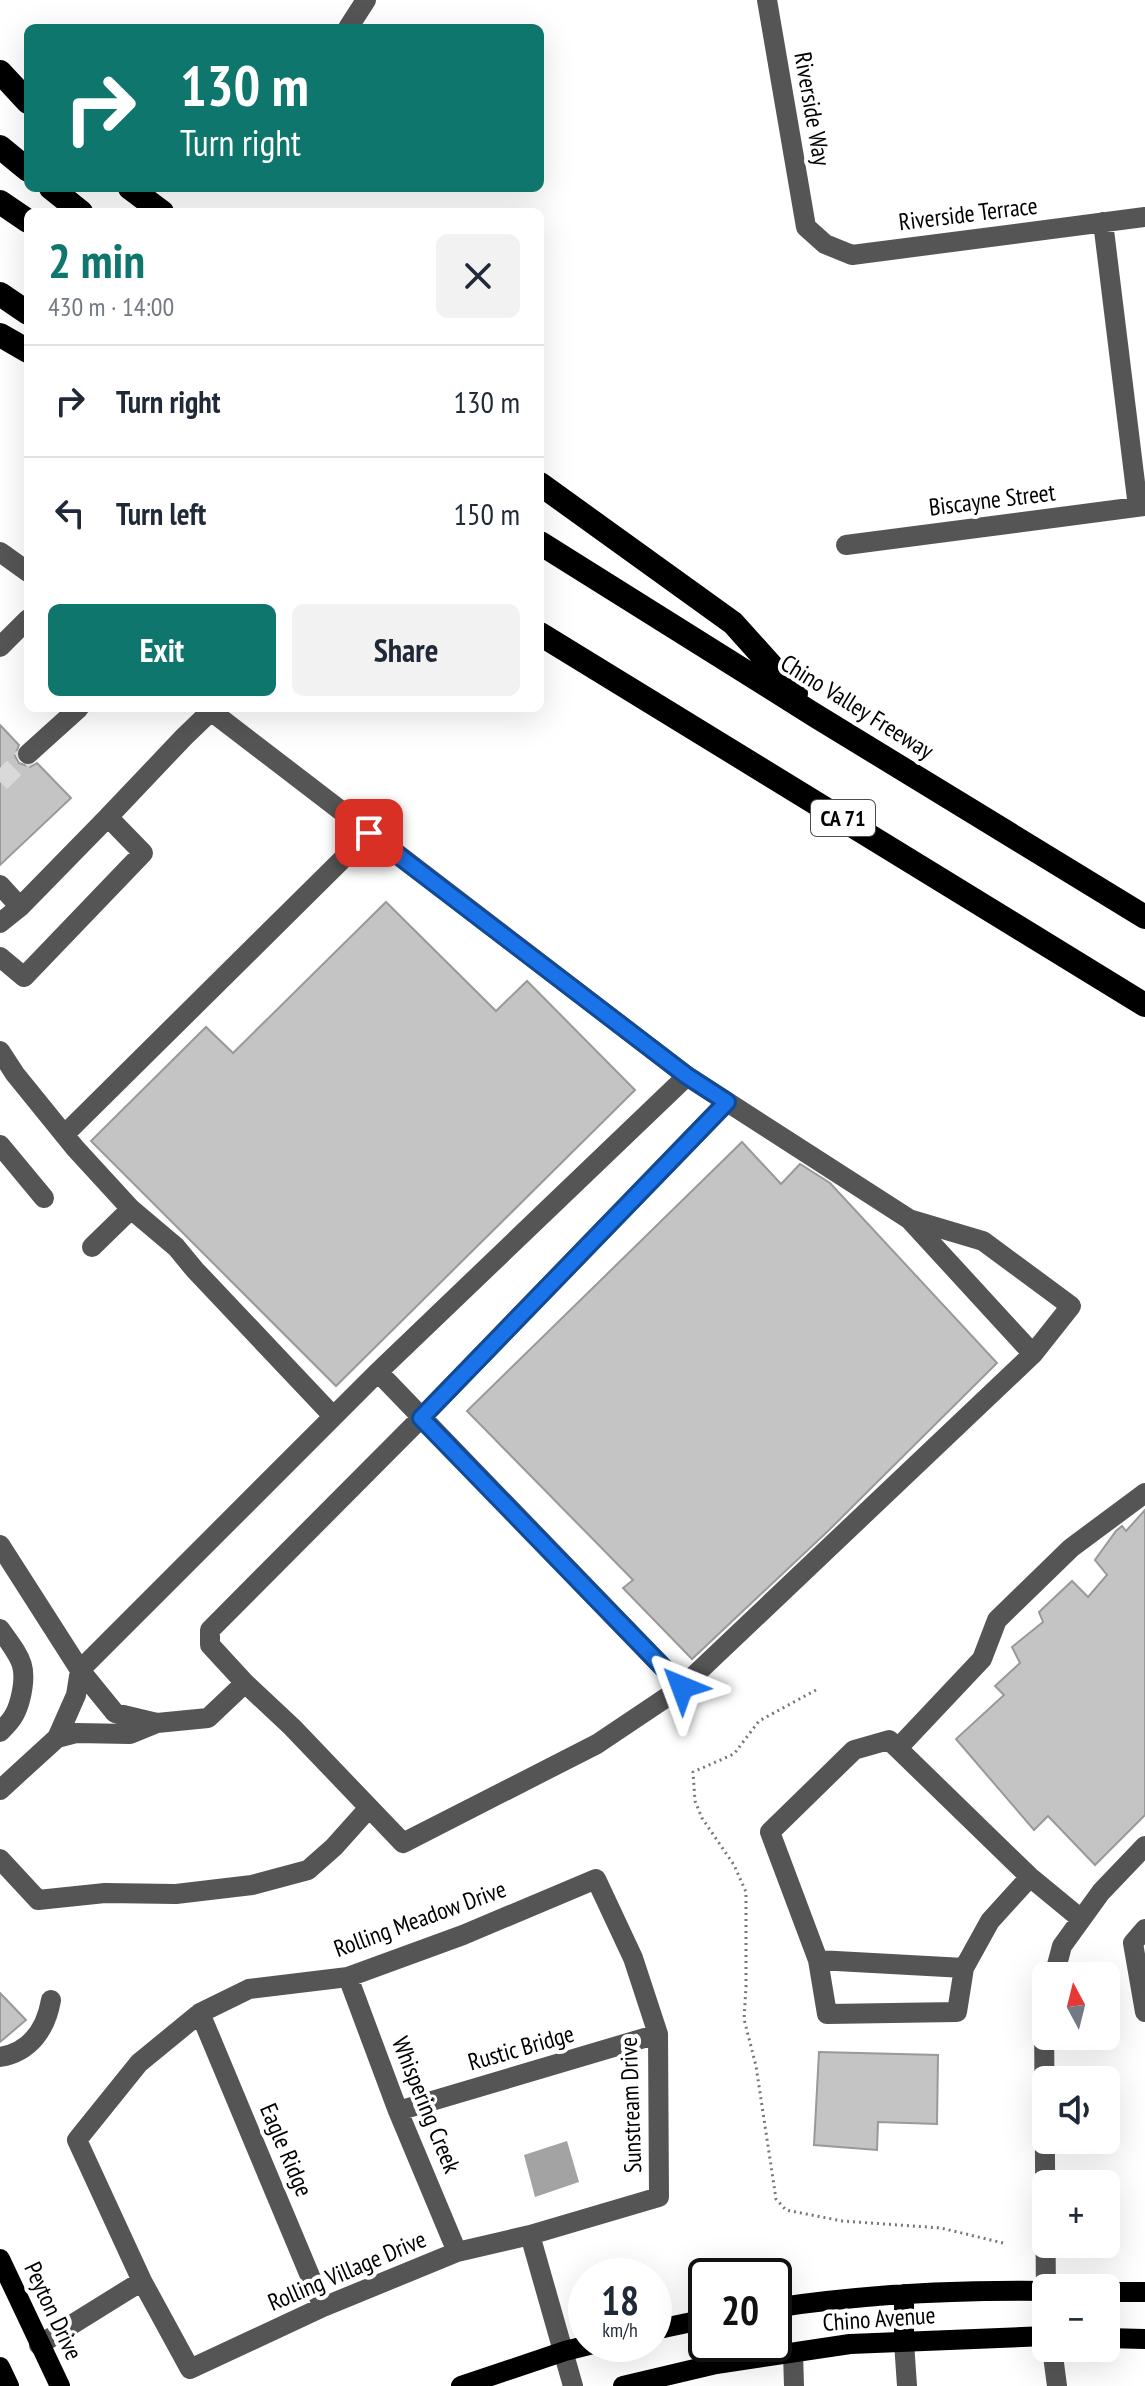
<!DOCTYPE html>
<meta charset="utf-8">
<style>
:root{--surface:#fff;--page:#f2f2f3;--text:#1f2937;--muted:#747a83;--line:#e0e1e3;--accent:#0f766e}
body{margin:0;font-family:"PT Sans Narrow",sans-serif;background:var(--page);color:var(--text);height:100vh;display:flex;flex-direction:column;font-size:30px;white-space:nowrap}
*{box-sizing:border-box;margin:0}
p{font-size:26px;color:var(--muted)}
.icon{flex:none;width:44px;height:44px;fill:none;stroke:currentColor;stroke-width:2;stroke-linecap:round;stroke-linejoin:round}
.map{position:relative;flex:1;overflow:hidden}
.sheet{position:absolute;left:24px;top:208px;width:520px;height:504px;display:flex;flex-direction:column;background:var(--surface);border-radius:12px;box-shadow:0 8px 32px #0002}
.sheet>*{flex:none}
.guide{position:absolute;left:24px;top:24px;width:520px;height:168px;border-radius:12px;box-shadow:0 8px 32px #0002;background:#0f766e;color:#fff;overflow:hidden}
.needle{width:52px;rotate:353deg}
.buttons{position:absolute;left:1032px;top:1962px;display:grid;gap:16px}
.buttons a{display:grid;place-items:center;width:88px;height:88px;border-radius:12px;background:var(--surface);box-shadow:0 8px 32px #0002;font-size:40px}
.speed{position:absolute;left:568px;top:2258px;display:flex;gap:16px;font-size:40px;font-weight:700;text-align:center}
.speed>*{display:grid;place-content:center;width:104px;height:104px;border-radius:50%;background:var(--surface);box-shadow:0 8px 32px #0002;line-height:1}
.speed small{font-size:20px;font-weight:400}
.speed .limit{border:4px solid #111;border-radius:12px;background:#fff;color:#111}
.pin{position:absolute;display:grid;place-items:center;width:68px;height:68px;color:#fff;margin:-34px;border-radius:16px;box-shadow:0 4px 12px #0006}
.me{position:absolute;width:88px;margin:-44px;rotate:316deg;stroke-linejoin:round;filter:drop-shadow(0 0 6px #0008)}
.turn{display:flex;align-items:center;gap:28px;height:168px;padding:0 24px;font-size:36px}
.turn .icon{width:104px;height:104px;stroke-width:2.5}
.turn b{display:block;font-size:56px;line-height:68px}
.round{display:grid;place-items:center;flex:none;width:84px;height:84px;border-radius:12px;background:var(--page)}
.summary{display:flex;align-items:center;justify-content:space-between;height:136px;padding:0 24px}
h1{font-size:48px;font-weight:700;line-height:60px;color:var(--accent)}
.button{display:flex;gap:16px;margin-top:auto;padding:16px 24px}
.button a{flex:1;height:92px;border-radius:12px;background:var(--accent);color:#fff;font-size:32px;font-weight:700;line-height:92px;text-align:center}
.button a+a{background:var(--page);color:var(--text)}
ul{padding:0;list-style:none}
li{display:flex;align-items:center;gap:24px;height:112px;padding:0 24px;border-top:2px solid var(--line)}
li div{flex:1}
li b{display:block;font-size:30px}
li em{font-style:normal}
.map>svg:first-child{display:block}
.water{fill:#a3a3a3}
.building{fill:#c4c4c4;stroke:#999;stroke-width:2}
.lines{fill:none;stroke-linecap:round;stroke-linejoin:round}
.minor-tunnel{stroke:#d9d9d9;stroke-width:20;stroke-dasharray:20 10;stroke-linecap:butt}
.path{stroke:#777;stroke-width:3;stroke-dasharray:2 4;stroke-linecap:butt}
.minor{stroke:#555;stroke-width:20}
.major{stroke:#000;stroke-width:20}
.highway{stroke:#000;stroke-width:24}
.route-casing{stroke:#114b97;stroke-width:20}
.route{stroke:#1a73e8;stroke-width:14}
.labels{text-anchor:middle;stroke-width:8;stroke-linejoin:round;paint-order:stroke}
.shield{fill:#fff;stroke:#4c4c4c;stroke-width:2}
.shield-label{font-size:22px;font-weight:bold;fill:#000}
.street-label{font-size:24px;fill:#000;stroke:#fff}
</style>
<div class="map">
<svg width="1145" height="2386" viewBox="0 0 1145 2386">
<rect width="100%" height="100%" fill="#fff"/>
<path class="water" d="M567,2141L579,2182L535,2197L524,2155Z"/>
<path class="building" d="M0,725L19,745L15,756L19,763L30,767L37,763L71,798L0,865Z
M386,902L496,1011L527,981L635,1090L336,1386L91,1141L206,1027L233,1053Z
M742,1142L781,1184L800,1164L830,1183L997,1363L828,1531L692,1659L623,1588L633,1580L467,1411Z
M1145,1510V1815L1095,1865L1048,1816L1034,1830L956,1739L1004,1695L995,1686L1020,1663L1012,1647L1043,1622L1039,1612L1072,1581L1088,1597L1107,1575L1095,1560L1116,1531L1122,1526L1126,1531Z
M0,1993L26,2020L0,2042Z
M819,2052L938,2055L937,2124L878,2122L877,2150L814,2145Z"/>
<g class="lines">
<path class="minor-tunnel" d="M0,782L28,754"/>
<path class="path" d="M816,1690L759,1721L734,1754L693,1772L695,1801L702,1818L734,1865L746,1892V1987L744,2019L756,2066L776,2199L786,2210L842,2221L941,2228L1003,2243"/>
<path class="minor" d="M767,0L806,227L825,244L852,255L1145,217
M348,28L366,0
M1103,222L1138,507
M846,545L1145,506
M0,552L28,572
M0,647L28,619
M207,708L687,1076L909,1219L1033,1354
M28,754L79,708
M0,885L20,907
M0,923L20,907L108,817
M0,957L24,977L143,853L108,817L184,737L211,711
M0,1051L15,1074L75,1148L131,1209L176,1247L195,1270L333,1416
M65,1134L369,833
M0,1145L44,1198
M92,1247L131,1209
M0,1545L80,1670L115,1713L157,1723L208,1718L245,1683L292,1727L403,1843L597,1744L682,1687L378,1372
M0,1629C20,1657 29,1665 20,1700C16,1715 11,1721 0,1732
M245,1683L210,1645V1630L421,1418L727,1102
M682,1687L1033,1354L1071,1306L983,1241L909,1219
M57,1738L76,1733L130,1734L157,1723
M898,1748L982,1659L997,1620L1071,1548L1145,1493
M0,1790L57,1738L76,1695L80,1670L378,1372L687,1076
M0,1859L38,1900L105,1893L176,1894L252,1885L308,1870L334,1847L368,1809
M1030,1877L889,1740L854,1750L770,1832L818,1960L827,2014L957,2012L964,1968L990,1921L1030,1877L1081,1919
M596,1879L633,1958L658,2034L659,2197L530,2235L457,2252L323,2307L190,2369L142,2281L77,2140L139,2063L200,2013L249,1989L348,1977L463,1935Z
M1145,1929L1133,1943L1145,2012
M818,1960L964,1968
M1054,1976L1062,1946L1101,1892L1145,1846
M348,1977L398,2111L457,2252
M1046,2008L1044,2016L1046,2303
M200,2013L323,2307
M0,2057C30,2052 46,2029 51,2000
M398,2111L658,2034
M530,2235L573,2386
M904,2342L907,2386
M39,2345L142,2281
M1052,2348L1057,2386
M793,2353L794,2386"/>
<path class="major" d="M0,2259L60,2386
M1106,2292H1145
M774,2308C864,2294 955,2290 1046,2291
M654,2330L706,2319
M1106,2338L1145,2339
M904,2342V2294
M0,2367L9,2386
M461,2386L565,2351L593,2344
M623,2386L716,2364L850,2344L1046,2336"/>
<path class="highway" d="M0,72L28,102
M0,147L28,170
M51,188L81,212
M130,188L162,212
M0,202L28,221
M0,294L28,313
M0,335L28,351
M540,484L733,623L796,693
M540,543L816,716L1145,917
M540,634L1145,1005"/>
</g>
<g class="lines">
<defs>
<path id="route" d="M369,833L687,1076L727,1102L421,1418L682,1687"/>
</defs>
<use href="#route" class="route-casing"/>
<use href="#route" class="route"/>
</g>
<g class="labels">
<rect class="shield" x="811" y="800" width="64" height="36" rx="6"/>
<g class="shield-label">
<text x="843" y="826">CA 71</text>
</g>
<g class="street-label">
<text transform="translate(812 109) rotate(80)" y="8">Riverside Way</text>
<text transform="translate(968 214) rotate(-7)" y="8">Riverside Terrace</text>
<text transform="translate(992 500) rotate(-7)" y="8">Biscayne Street</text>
<text transform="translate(857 707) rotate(32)" y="8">Chino Valley Freeway</text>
<text transform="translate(420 1919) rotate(-20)" y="8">Rolling Meadow Drive</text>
<text transform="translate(521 2048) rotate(-16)" y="8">Rustic Bridge</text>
<text transform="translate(426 2105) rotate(68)" y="8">Whispering Creek</text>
<text transform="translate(631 2105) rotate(-92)" y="8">Sunstream Drive</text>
<text transform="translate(286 2150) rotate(67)" y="8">Eagle Ridge</text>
<text transform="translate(347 2271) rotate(-23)" y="8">Rolling Village Drive</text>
<text transform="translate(53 2311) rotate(65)" y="8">Peyton Drive</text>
<text transform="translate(879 2319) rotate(-4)" y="8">Chino Avenue</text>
</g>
</g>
</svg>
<div class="buttons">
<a><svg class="needle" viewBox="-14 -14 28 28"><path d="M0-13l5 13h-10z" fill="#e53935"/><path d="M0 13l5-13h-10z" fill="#747a83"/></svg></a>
<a><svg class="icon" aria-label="sound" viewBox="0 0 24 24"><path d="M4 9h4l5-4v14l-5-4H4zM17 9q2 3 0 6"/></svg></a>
<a>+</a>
<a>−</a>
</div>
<div class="speed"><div>18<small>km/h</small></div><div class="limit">20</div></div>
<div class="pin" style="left:369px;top:833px;background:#d93025"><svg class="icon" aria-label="arrive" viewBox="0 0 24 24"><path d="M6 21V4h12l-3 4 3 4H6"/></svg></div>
<svg class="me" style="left:682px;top:1687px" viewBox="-20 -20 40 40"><path d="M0-17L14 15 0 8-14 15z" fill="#1a73e8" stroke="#fff" stroke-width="4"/></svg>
<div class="guide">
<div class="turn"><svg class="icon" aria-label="right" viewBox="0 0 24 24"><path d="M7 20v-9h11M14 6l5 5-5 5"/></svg><div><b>130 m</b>Turn right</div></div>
</div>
<section class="sheet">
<div class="summary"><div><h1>2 min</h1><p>430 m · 14:00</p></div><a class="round"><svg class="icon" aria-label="close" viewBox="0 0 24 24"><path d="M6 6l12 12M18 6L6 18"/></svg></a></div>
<ul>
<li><svg class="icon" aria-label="right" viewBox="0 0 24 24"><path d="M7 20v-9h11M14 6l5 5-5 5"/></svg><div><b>Turn right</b></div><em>130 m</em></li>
<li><svg class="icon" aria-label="left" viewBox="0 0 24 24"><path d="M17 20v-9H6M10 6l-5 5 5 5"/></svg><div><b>Turn left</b></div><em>150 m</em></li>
</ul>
<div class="button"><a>Exit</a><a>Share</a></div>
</section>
</div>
